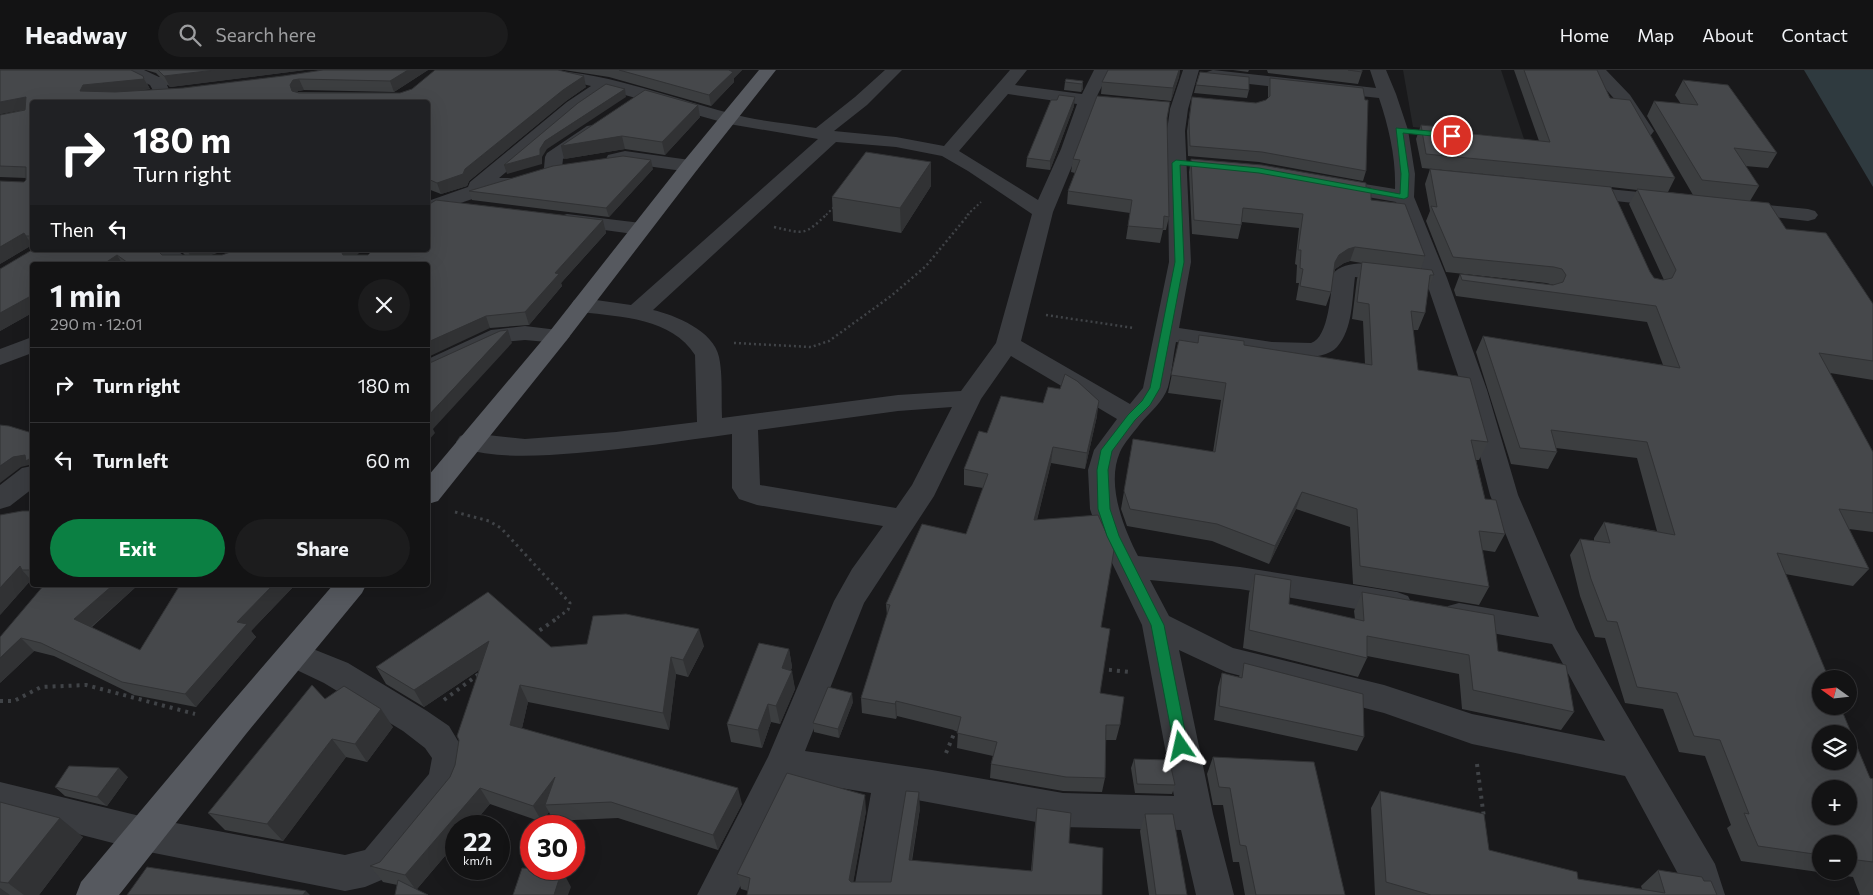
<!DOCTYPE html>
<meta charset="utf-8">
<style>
:root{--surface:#131314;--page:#1c1c1d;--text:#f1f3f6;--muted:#9d9ea0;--line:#323234;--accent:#0b8043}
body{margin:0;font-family:Commissioner,sans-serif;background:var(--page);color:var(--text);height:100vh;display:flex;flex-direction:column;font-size:19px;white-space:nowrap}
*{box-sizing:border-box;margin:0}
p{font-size:16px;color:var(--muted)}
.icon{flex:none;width:28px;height:28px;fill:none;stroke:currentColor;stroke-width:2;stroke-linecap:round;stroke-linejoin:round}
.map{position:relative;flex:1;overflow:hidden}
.panel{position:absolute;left:30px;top:192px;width:400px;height:325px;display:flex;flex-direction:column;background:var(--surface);border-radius:5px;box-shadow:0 5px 20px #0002,0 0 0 1px var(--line)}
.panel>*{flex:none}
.guide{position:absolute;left:30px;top:30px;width:400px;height:152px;border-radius:5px;box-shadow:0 5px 20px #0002,0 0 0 1px var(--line);background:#202124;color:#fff;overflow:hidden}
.needle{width:32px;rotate:285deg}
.tools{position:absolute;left:1812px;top:600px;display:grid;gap:10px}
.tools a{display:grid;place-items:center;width:45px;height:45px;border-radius:50%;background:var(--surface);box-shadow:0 5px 20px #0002,0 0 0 1px var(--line);font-size:25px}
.speed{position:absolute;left:445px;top:745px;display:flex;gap:10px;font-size:25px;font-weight:700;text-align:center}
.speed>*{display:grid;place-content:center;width:65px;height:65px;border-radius:50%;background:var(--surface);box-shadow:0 5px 20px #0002,0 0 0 1px var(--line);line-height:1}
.speed small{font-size:12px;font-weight:400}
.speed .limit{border:8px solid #d22;background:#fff;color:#111}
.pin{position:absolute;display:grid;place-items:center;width:42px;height:42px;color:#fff;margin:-21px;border:2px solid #fff;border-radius:50%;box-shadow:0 1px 5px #0007}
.me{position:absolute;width:55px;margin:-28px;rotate:349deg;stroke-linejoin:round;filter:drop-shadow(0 0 4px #0008)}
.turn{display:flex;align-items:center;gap:18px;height:105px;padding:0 20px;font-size:22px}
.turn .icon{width:65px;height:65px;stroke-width:2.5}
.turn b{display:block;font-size:35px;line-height:42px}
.then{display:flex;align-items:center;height:48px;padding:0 20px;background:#0003;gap:10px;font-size:19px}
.round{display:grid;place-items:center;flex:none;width:52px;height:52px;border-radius:26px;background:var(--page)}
.headline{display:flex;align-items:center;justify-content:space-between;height:85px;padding:0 20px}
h1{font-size:30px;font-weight:700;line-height:38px}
.cta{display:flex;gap:10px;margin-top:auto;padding:10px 20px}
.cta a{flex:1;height:58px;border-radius:30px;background:var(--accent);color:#fff;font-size:20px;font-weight:700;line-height:58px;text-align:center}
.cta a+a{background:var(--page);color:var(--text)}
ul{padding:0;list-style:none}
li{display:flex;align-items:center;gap:15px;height:75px;padding:0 20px;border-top:1px solid var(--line)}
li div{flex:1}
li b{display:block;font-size:19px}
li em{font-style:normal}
header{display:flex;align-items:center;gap:30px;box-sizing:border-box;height:70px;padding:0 25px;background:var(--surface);border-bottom:1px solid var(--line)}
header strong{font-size:24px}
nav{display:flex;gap:28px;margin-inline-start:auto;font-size:18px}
.search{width:350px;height:45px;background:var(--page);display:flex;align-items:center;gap:12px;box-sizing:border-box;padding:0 18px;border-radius:28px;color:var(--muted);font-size:19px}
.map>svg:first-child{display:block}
.built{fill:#252628}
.water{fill:#2f3a3f}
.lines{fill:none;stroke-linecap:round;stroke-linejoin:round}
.path-far3{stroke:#404347;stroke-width:2;stroke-dasharray:2 2.5;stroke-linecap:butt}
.path-far2{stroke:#404347;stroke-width:2.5;stroke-dasharray:2 3;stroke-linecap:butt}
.path-far1{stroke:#404347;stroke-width:3;stroke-dasharray:2.5 4;stroke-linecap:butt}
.path{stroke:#404347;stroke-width:4;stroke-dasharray:3 5;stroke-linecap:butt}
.minor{fill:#3a3c40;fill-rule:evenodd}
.major{fill:#56595f;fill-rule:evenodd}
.wall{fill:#3c3e40;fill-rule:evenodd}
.shaded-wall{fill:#313234}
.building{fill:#46484b;stroke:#313234;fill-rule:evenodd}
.route{fill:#0b8043;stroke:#07532c}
</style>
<header>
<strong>Headway</strong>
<div class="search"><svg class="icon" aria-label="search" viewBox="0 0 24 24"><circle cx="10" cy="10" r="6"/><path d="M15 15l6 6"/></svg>Search here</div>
<nav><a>Home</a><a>Map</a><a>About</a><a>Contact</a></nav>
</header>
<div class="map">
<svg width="1873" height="825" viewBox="0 0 1873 825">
<rect width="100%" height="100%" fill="#19191b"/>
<path class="built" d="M1403,0H1501L1524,69L1413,57Z"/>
<path class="water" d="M1804,0H1873V117Z"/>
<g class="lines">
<path class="path-far3" d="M826,145L834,137
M967,145L981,132"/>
<path class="path-far2" d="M774,157C805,164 804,166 827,144
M1046,245L1134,258
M734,273L811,277L829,271L891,226L926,196L969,144"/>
<path class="path-far1" d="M455,442L489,451L501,458L570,533L568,540L557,548"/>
<path class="path" d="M533,565L559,547
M1101,599L1130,602
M444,630L479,604
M0,631H14L41,617L86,615L195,644
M946,683L956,659
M1477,694L1484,748"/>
<path class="minor" d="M123,0H144L159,7L187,0H216L214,3L167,15L171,24L169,28H157L150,15L125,3Z
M535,0C601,0 665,26 729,43C756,51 787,53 816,58L855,27L885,0H902L867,35L834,61L896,67L944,76L1010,0H1027L1015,15L1082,24L1094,0H1110L1097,26L1104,31L1101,35L1094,36L1079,79L1053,142L1021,271L1130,334L1143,318L1169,192L1167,61L1170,39L1183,0H1199L1188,39L1185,61L1191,192L1179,258L1272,272L1311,273C1329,268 1331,220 1333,204C1345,187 1386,195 1404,199L1407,204L1404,209L1396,211L1355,207C1352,229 1353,259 1337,277C1316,302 1207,277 1176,272C1173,286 1172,303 1168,317C1163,332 1150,342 1140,354C1134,362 1124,373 1120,382C1106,414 1123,457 1138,486L1240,497L1397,522L1408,526L1412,534L1408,542L1397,546L1240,519L1150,510L1169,546L1233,578L1384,615L1472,644L1605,671L1552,574L1459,557L1448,554L1443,545L1448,536L1459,533L1539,547L1490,425L1463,320L1425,208L1396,132L1334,121L1327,119L1324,115L1327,111L1334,109L1395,119C1396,88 1389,58 1379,28L1213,10L1207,8L1205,5L1207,2L1213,0L1376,18L1370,0H1386L1396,24L1408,60L1415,104L1414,127L1447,208L1487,320L1518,425L1576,559L1715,794L1725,825H1687L1683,813L1625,706L1472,674L1384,643L1226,602L1179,580L1213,744L1234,825H1196L1181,760L1063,757L906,728L891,825H853L871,723L792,710L736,825H697L768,687L834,531L852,499L883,456L757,435L739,429L732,418V364C681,371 629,379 577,383C538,386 498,389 460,378L456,372L460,366L469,363L525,369L616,362L697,352L695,285C672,248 621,247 582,242L574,240L571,235L574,230L582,228L631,235L818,69L729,54L607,20L579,40L499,108H511L514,112L511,116L428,144V131L468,117L470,112L567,32L591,16L537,3ZM1008,24L1077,34L1061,79L1038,130L959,81ZM836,72L896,77L942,86L968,101L1032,144L996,273L961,321L898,325L722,348C721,328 723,306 719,287C714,261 675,245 653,240ZM1011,286L1117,349L1094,380L1088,400L1090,439L1099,466L1142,555L1174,726L1063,723L932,700L805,681L864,533L934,426L981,329ZM952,337L912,415L896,438L760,415L758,360L898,341Z
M1589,0H1606L1630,25L1654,61L1651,65L1645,66L1639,65L1617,32Z
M593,55L599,56L602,60L599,64L563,89L562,98L560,102L553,104L546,102L544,98L545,87L547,83L587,56Z
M625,81L690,90L697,92L699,96L697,100L690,102L625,93L615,95L608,93L606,89L608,85Z
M1578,116L1669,125L1676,127L1679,131L1676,135L1669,137L1571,126L1568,122L1571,118Z
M1737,132L1808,139L1815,141L1818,145L1815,149L1808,151L1730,142L1727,138L1730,134Z
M567,144L641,153L648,155L651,159L648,163L641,165L560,154L557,150L560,146Z
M152,180H177L194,195H169Z
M525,256L566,261L570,266L566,271L558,273L525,270L504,272L437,303L428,305V289L491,260Z
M32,267V283L0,295V279Z
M32,396V419L10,436L0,439V415L22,398Z
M293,571L348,593L427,641L449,656L467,686L463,711L458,722L391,806L365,817L345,821L144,781L0,744V712L144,747L345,785L365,780L429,704L432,688L425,678L403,661L324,613L282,593L277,584L282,575Z"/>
<path class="major" d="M759,0H776L697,100L566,271L438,431L428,434V406L550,261L683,92Z
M333,515H366L362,523L246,664L119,825H76L81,812L222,644Z"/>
</g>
<path class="wall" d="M0,0L143,6L150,19L137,21L183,18L283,6L323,0H428L394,22L304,20L298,21L297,22L400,23L586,17L566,31L469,111L467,116L441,124L428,119V32H32V176V175L0,194L24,112L26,110V108L0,107V45L25,39L0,44Z
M146,0H305L170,17L156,3Z
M564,0H742L734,8V12L711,36L609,7Z
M1108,0H1180L1179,7L1171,31L1101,24L1102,12Z
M1233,0H1249L1248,2Z
M1267,0H1362V2L1358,14L1268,3Z
M1514,0H1597L1610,28L1675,108L1668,122L1693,125L1647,46L1654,31L1681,34L1675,25L1683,10L1777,83L1768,98L1745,96L1759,116L1750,131L1786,159L1873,234V310L1830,303L1873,382V462L1849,459L1869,499L1853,516L1785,504L1870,708L1873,709V825H1860L1853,807L1741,791L1727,758L1731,755L1705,686L1679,682L1663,639L1625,633L1605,568L1595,567L1580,526L1570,485L1580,469L1594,471V468L1604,452L1657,461L1637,388L1556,378L1557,382L1548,399L1511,394L1476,282L1483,266L1663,295L1647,252L1456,226L1454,220L1460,204L1554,215L1546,213L1446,202L1426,151L1430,141L1425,114L1430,99L1525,108L1422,98L1416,69L1421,55L1454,62L1539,71ZM1611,117L1637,120L1629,134L1664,210L1654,208L1650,202ZM1821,774H1849V801H1821Z
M1270,8L1366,101L1363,111L1259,92L1188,86L1187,61L1192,27L1256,33L1266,30L1268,28V17Z
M1083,11V19L1081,22L1064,20L1065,12Z
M1196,15L1249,20L1247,28L1194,23Z
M698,35L700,47L665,85L625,79L564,89Z
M1074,36L1050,100L1026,97L1027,88Z
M1167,49L1169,147L1166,160H1163L1160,173L1126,169L1130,143L1067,134L1068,121L1075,103L1071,102L1073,89Z
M1191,89L1366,117L1371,130L1425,186L1421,199L1434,205L1428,220L1425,243L1418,260H1413L1418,300L1488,372L1479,390H1476L1485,429L1505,464L1495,482L1482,480L1489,517L1479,535L1353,514L1350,457L1296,439L1269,494L1212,471L1127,456L1121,439L1133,369L1213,382L1221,330L1168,323L1179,270L1198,273L1199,265L1244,275L1365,294L1363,251L1352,249L1357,209L1362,193L1350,191L1344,193L1335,199L1331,222L1326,236L1296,230L1299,213H1296L1297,195L1295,194L1299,158L1242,152L1238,169L1192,164L1189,102Z
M653,99L609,147L472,130L469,121Z
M931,116L901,163L833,151L832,127Z
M603,150L606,163L561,213L562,216L529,255L490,258L428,195H32V243L0,261V199L32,180L162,185H185L180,180H226L211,185H368Z
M1043,333L1097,346L1085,399L1051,393L1037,450L1101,557L1100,623L1120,655L1116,670H1106L1105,708L1102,722L1063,721L990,708L991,694L993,686L957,678L958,661L897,646L896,649L862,643L861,628L887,546L886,534L966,464L983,418L964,415V399L987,363Z
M32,441V512L31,510L0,545Z
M1255,504L1289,534L1355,549L1354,541L1362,522L1498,581L1574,642L1561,660L1462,639L1459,604L1367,586V588L1358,607L1243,578L1249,523Z
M44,515H138L91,558L140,580L180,515H295L251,561L256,567L196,637L134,625L54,586L34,581L0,613Z
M704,576L688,607L676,604L669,660L528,632L522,658L742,734L718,780L618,748L553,751L549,742L542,752L490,734L471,756H456V773L417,819L383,812L370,796L380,792L450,707L455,695L479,600L424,637L386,614L376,597L551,577Z
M789,579L792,597L791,600L795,619L780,654L771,652L762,678L731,672L727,654Z
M1244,593L1364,667L1357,681L1214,650L1218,617L1222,603L1239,607Z
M325,629L393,657L367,692L346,687L283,771L225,760L208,743Z
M853,632L839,668L814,662L813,653Z
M1213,687L1345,825H1245L1239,792H1233L1223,735H1213L1207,704Z
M1134,689L1167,693L1175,715L1172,724L1135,723L1131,698Z
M128,707L107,736L65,726L55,717Z
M1380,721L1489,780L1578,809L1642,819L1641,816L1658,800L1704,811L1717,825H1375L1371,738Z
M0,732L83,767L39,825H0Z
M920,738L912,791L1031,801L1035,754L1037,738L1069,773L1102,825L748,821L741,819L737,804L866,741L853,812H891Z
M1145,744L1187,825H1149L1140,761Z"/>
<path class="shaded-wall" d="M215,0H305L170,17L164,6Z
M408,0H428L394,22L390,11Z
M730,0H742L734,8V12L711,36L709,25Z
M1179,0H1180L1179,7L1171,31L1173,18Z
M584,6L586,17L566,31L469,111L467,116L441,124L437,113L465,99L563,20Z
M144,9L150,19L90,26L80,21L83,15Z
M299,9L304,20L298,21L294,26L290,15L293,10Z
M1083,11V19L1081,22L1082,14Z
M625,19L626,27L547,79L542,87V94L507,104L504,95L540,79L545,71Z
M26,27L32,38L0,44V32Z
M1075,27L1074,36L1050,100V91Z
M698,35L700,47L665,85L662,72Z
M622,66L625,79L564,89L561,76Z
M651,90L653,99L609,147L606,138Z
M931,92V116L901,163L900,138Z
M603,150L606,163L561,213L562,216L529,255L525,242L555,203Z
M24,163L32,175L0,194V177Z
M1355,177L1350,191L1344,193L1335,199L1331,206L1335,192L1339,185L1348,179Z
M190,180H226L199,188L195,194L188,182Z
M344,180H362L347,195L342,183Z
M117,185L123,195H102Z
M29,227L32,232V243L0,261V243Z
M486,246L490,258L428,287V272Z
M508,260L512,273L433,359L435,363L428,371V346Z
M1099,331L1097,346L1085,399L1087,383Z
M1053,377L1051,393L1033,465L1034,450Z
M25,385L32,387V399L29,395L21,397L0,413V396L13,387Z
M1302,422L1296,439L1269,494L1275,476Z
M20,496L22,500L31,510L0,545V518Z
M113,515H138L85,562L74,549Z
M273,515H295L251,561L256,567L196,637L185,624L237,552Z
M699,559L704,576L688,607L683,590Z
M21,568L34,581L0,613V588Z
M489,571L497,588L424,637L414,620Z
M789,579L792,597L785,617L782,598Z
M671,587L676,604L669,660L663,643Z
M792,601L795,619L780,654L776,636Z
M520,615L528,632L519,671L510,655Z
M852,623L853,632L839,668L838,659Z
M896,631L897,646L896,649L895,634Z
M768,634L771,652L762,678L758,660Z
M381,639L393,657L367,692L355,674Z
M332,669L346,687L283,771L267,754Z
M119,698L128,707L107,736L97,727Z
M555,707L545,735L549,742L542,752L533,736Z
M480,718L490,734L471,756H456V773L416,820L405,805Z
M738,718L742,734L718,780L713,765Z
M919,722L920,738L909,805V790Z
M865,725L866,741L851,825L849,810Z
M60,748L83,767L39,825H24L8,813Z
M562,800L571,817L568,825H554Z
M0,818L10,825H0Z
M306,821L310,825H303Z"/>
<path class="building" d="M0,0H131L143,6L144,9L83,15L80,21L115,22L183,18L283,6L323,0H408L390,11L299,9L293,10L290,15L292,21L299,23H400L412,19L435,0H558L584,6L563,20L465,99L463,104L437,113L428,109V32H32V166H26L24,163L0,177V111L24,112L26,110V97L0,96V45L25,40L26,27L0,32Z
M158,0H215L164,6Z
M619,0H730H729L733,2L709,25Z
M1108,0H1179L1173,18L1102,12Z
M1348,0H1362V2Z
M1524,0H1597L1610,28L1630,30L1675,108L1426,84L1421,55L1453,58L1454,62L1550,72Z
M1200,2L1249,7V20L1196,15Z
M1270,8L1363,18L1365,30H1368L1366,101L1262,82L1190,76L1189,51L1192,27L1256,33L1266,30L1270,26Z
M1066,9L1083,11L1082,14L1065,12Z
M1683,10L1728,15L1777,83L1734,78L1759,116L1702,110L1654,31L1698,35Z
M606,14L625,19L545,71L540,79V85L504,95L578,33Z
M645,20L698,35L662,72L622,66L561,76Z
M1059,25L1075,27L1050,91L1027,88L1051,30H1057Z
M1097,26L1170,32L1167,48L1169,147L1164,146L1163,159L1128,156L1132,130L1068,121L1080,90L1073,89Z
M866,82L931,92L900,138L832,127Z
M623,86L651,90L606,138L469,121L553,96Z
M1191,89L1262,95L1366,113V117L1371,118V130L1405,134L1425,186L1355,177L1348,179L1339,185L1335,192L1331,222L1300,216L1303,199L1300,198L1301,180H1298L1303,144L1243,138L1241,155L1194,150Z
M1430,99L1611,117L1650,202L1654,208L1663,210L1672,208L1676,200L1637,119L1769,133L1786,159L1826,163L1873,234V291L1819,283L1873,382V443L1839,439L1869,499L1777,483L1829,609H1821V636H1840L1870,708L1873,709V792L1849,789V774H1821V785L1758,776L1744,743L1749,744L1720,670L1694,666L1677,623L1637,617L1617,552L1607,551L1591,509L1580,469L1610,473L1604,452L1675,465L1647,372L1551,360L1557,382L1520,378L1483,266L1680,298L1656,236L1462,210L1460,204L1553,215L1563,212L1566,205L1562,199L1554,197L1453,187L1431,136L1437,137ZM1821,664H1849V691H1821ZM1821,719H1849V746H1821Z
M436,130L603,150L555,203L559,204L525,242L486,246L428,272V195H131L117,185L102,195H32V228L29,227L0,243V199L32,180H157L162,185H222L236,180H344L342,183L343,185H368L373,180H428V135Z
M1362,192L1432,200L1434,205H1430L1425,243L1411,241L1418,300L1470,308L1488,372L1471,370L1485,429L1496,430L1505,464L1479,461L1489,517L1360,496L1357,439L1302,422L1275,476L1217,454L1130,439L1124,421L1133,369L1215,382L1226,313L1171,305L1179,270L1198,273L1199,265L1244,271V275L1372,295L1369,234L1357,232Z
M508,260L428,346V293L432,292L500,261Z
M1065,304L1077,311L1099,331L1087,383L1053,377L1034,450L1098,445L1114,480L1101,557L1110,559L1100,623L1124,627L1120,655H1106L1105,708L1066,707L991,694L997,672L957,663L961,647L896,631L895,634L861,628L890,535L886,534L922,454L966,464L988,404L964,399L979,361L987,363L1001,326L1043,333L1048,317L1060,319Z
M0,355L9,356L32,363V387L26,391L25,385L13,387L0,396Z
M22,441H32V500H22L20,496L0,518V445Z
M1255,504L1291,510L1289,534L1364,551L1362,522L1494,545L1498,581L1566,595L1574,642L1473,620L1469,585L1367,566V588L1249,560Z
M44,515H113L74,549L140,580L180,515H273L237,552L247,554L185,624L122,612L41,573L21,568L0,588V567Z
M488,522L551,577L587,574L593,546L626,544L699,559L683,590L671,587L663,643L520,615L510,655L738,718L713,765L611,732L545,735L555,707L533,736L480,718L405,805L370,796L380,792L450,707L455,695L459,670L457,666L489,571L414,620L376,597Z
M759,573L789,579L782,598L792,601L776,636L768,634L758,660L727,654Z
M1244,593L1363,624L1364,667L1219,636L1222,603L1242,608Z
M312,615L325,629L344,616L381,639L355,674L332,669L267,754L208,743Z
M828,617L852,623L838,659L813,653Z
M1213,687L1314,692L1345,825H1256L1246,776L1240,775L1230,718L1219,717Z
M1134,689L1167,690V693H1170L1175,715L1137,714Z
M69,696L119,698L97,727L55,717Z
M787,703L865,725L849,810L851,812H891L906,721L919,722L909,790L1032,801L1037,738L1071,743L1069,773L1103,778L1102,825H747L750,808L737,804Z
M1380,721L1484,744L1489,780L1577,802L1578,809L1665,823L1658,800L1702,807L1704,811H1711L1717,825H1431L1386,812Z
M0,732L60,748L8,813L0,812Z
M1145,744H1173L1187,825H1156Z
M147,797L306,821L303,825H127Z
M522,798L562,800L554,825H513Z
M398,810L428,825H395Z"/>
<path class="route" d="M1396,58L1452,63L1456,66L1452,68L1403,63L1409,104L1408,127L1404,129L1259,103L1180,95L1184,192L1160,318L1150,335L1135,350L1112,381L1108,400L1110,439L1119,466L1164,555L1188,676L1186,680L1181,682L1176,680L1174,676L1151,555L1107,466L1098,439L1097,400L1101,380L1128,345L1142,331L1150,318L1175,192L1172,93L1176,90L1259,98L1400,124L1401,104Z"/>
</svg>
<div class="tools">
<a><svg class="needle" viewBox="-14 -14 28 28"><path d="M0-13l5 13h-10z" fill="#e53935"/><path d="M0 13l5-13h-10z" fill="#9d9ea0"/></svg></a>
<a><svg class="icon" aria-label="layers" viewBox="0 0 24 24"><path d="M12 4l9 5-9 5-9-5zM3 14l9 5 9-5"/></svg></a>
<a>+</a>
<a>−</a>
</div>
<div class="speed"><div>22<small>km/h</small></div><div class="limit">30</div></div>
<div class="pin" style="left:1452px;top:66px;background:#d93025"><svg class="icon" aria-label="arrive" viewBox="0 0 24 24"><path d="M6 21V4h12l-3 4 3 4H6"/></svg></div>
<svg class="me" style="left:1181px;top:676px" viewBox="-20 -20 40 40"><path d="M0-17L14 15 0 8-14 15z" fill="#0b8043" stroke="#fff" stroke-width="4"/></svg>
<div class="guide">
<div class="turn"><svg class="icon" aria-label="right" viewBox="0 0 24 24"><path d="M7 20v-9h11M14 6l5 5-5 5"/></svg><div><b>180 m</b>Turn right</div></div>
<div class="then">Then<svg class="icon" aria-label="left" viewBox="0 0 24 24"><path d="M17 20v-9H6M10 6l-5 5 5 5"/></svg></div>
</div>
<section class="panel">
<div class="headline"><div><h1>1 min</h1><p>290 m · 12:01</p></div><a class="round"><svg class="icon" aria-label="close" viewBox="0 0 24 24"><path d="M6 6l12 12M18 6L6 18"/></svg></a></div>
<ul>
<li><svg class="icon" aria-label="right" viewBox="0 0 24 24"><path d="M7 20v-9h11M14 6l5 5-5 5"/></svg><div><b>Turn right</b></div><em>180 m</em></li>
<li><svg class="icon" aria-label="left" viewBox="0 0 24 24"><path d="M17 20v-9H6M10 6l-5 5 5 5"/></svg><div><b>Turn left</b></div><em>60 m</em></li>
</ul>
<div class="cta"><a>Exit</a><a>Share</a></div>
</section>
</div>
